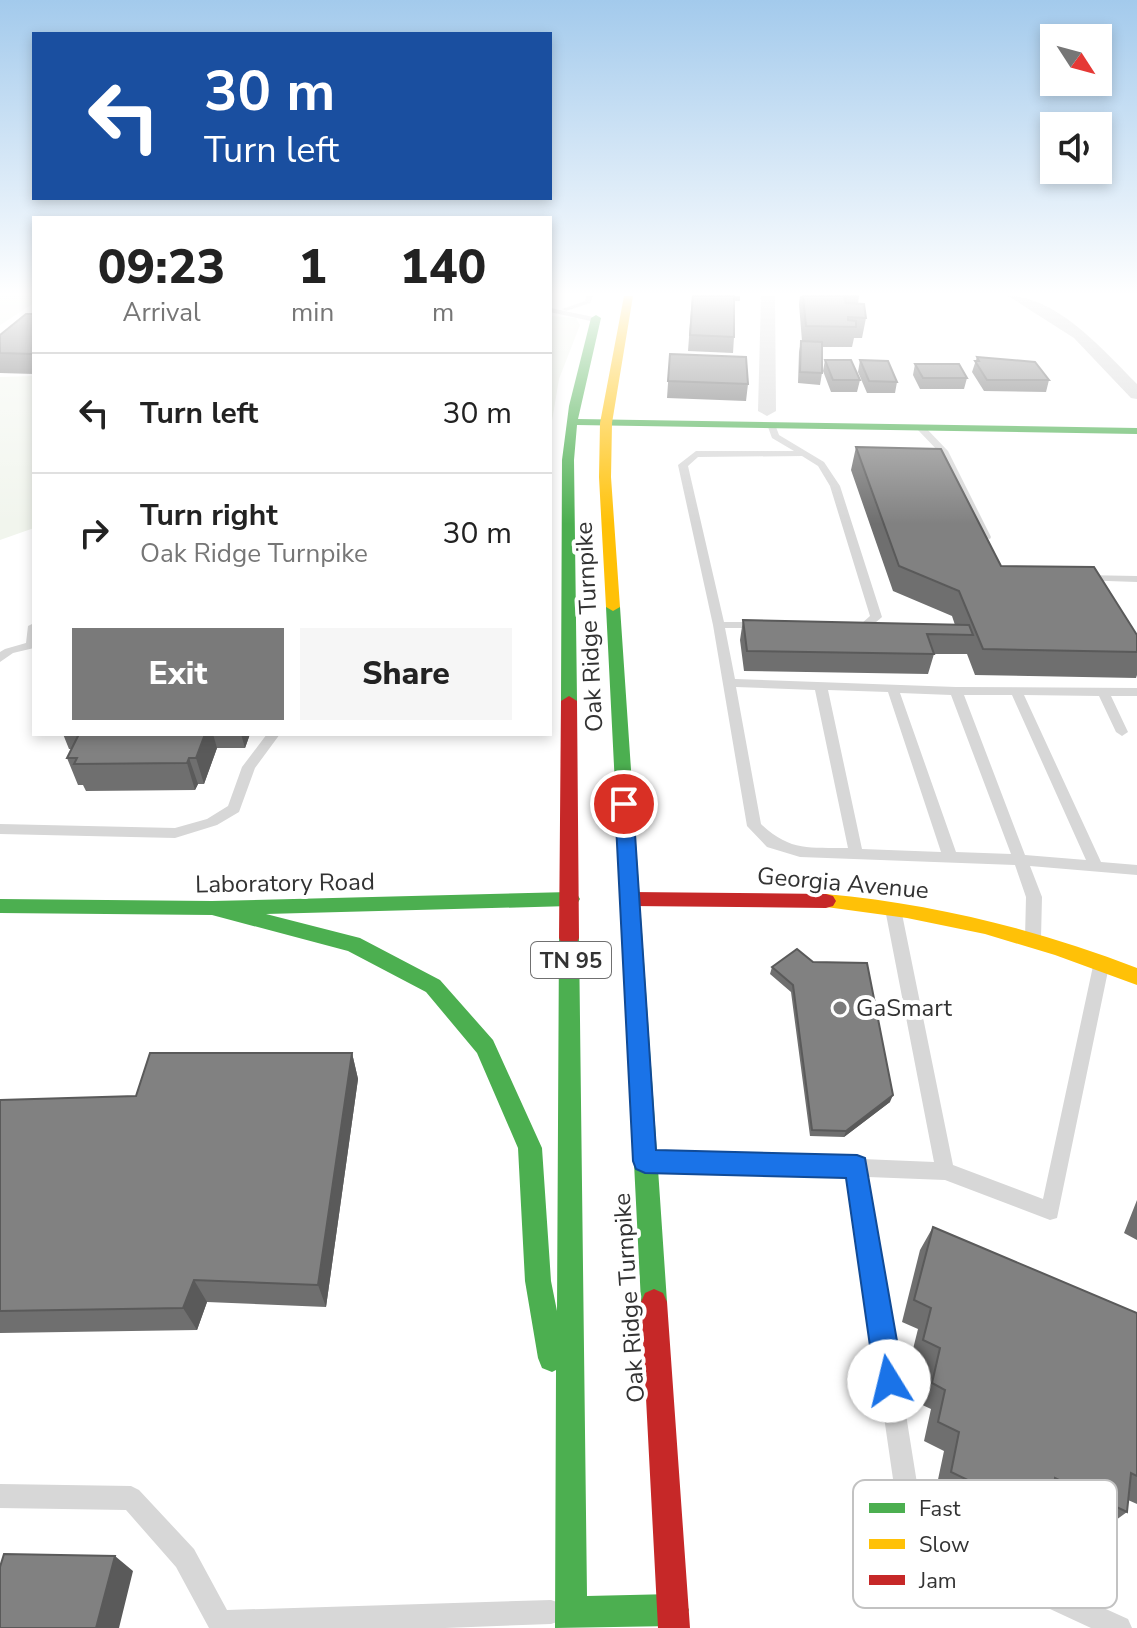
<!DOCTYPE html>
<style>
:root{--surface:#fff;--page:#f6f6f6;--text:#222;--muted:#767676;--line:#e0e0e0;--accent:#7a7a7a}
body{margin:0;font-family:"Nunito Sans",sans-serif;background:var(--page);color:var(--text);height:100vh;display:flex;flex-direction:column;font-size:30px;white-space:nowrap}
*{box-sizing:border-box;margin:0}
p{font-size:26px;color:var(--muted)}
.icon{flex:none;width:44px;height:44px;fill:none;stroke:currentColor;stroke-width:2;stroke-linecap:round;stroke-linejoin:round}
.map{position:relative;flex:1;overflow:hidden}
.panel{position:absolute;left:32px;top:216px;width:520px;height:520px;display:flex;flex-direction:column;background:var(--surface);border-radius:0px;box-shadow:0 4px 12px #0003}
.panel>*{flex:none}
.top-card{position:absolute;left:32px;top:32px;width:520px;height:168px;border-radius:0px;box-shadow:0 4px 12px #0003;background:#1a4fa0;color:#fff;overflow:hidden}
.needle{width:52px;rotate:126deg}
.controls{position:absolute;left:1040px;top:24px;display:grid;gap:16px}
.controls a{display:grid;place-items:center;width:72px;height:72px;border-radius:0px;background:var(--surface);box-shadow:0 4px 12px #0003;font-size:40px}
.pin{position:absolute;display:grid;place-items:center;width:68px;height:68px;color:#fff;margin:-34px;border:4px solid #fff;border-radius:50%;box-shadow:0 2px 8px #0007}
.me{position:absolute;width:88px;margin:-44px;rotate:351deg;stroke-linejoin:round;filter:drop-shadow(0 0 6px #0008)}
.turn{display:flex;align-items:center;gap:28px;height:168px;padding:0 40px;font-size:36px}
.turn .icon{width:104px;height:104px;stroke-width:2.5}
.turn b{display:block;font-size:56px;line-height:68px}
.eta{display:flex;justify-content:space-evenly;align-items:center;height:136px;text-align:center}
.eta b{font-size:48px;font-weight:800;line-height:56px}
.action{display:flex;gap:16px;margin-top:auto;padding:16px 40px}
.action a{flex:1;height:92px;border-radius:0px;background:var(--accent);color:#fff;font-size:32px;font-weight:800;line-height:92px;text-align:center}
.action a+a{background:var(--page);color:var(--text)}
ul{padding:0;list-style:none}
li{display:flex;align-items:center;gap:24px;height:120px;padding:0 40px;border-top:2px solid var(--line)}
li div{flex:1}
li b{display:block;font-size:30px}
li em{font-style:normal}
.map>svg:first-child{display:block}
.green{fill:#f1f5ed}
.lines{fill:none;stroke-linecap:round;stroke-linejoin:round}
.lane{fill:#d7d7d7;fill-rule:evenodd}
.street{fill:#d7d7d7;fill-rule:evenodd}
.fast{fill:#4caf50;fill-rule:evenodd}
.slow{fill:#ffc107;fill-rule:evenodd}
.jam{fill:#c62828;fill-rule:evenodd}
.wall{fill:#6f6f6f}
.shaded-wall{fill:#5a5a5a}
.building{fill:#818181;stroke:#5a5a5a;stroke-width:2}
.route{fill:#1a73e8;stroke:#114b97;stroke-width:2}
.poi-dot{fill:#7a7a7a;stroke:#fff;stroke-width:3}
.labels{text-anchor:middle;stroke-width:8;stroke-linejoin:round;paint-order:stroke}
.shield{fill:#fff;stroke:#707070;stroke-width:2}
.shield-label{font-size:22px;font-weight:bold;fill:#333}
.street-label{font-size:24px;fill:#333;stroke:#fff}
.poi-label{font-size:24px;fill:#333;stroke:#fff;text-anchor:start}
.key{fill:#fff;stroke:#c2c2c2;stroke-width:2}
.key-label{font-size:22px;fill:#333}
</style>
<div class="map">
<svg width="1137" height="1628" viewBox="0 0 1137 1628">
<rect width="100%" height="100%" fill="#fff"/>
<path class="green" d="M0,296H34V303L0,325Z
M550,316L576,318L580,325L559,379L550,433Z
M34,376V528L0,540V377Z"/>
<g class="lines">
<path class="lane" d="M586,296H593L590,303L566,311L562,309L585,301Z
M550,308L598,318L599,320L595,322L550,312Z
M772,424L776,427L779,435L824,462L840,486L882,617L867,630H855L849,627L855,624H861L870,616L830,486L818,466L802,456L698,457L688,466L724,622H758L764,625L758,628H725L735,679L956,687L1137,688V696H1111L1128,732L1122,736L1116,732L1099,696L1024,695L1101,862L1137,865V875L1030,866L1042,897L1041,938L1039,942L1033,944L1027,942L1025,938L1026,897L1015,865L800,857L767,847L747,826L713,625L678,465L696,451H794L772,438L768,427ZM736,687L815,690L848,848C809,847 791,852 761,824ZM828,690L888,692L941,852L862,849ZM900,693L951,695L1011,854L956,852ZM964,695H1012L1086,860L1025,855Z
M918,426H924L948,451L991,537L990,539L981,537L939,452L918,430Z
M1082,575L1137,576V582L1078,580L1077,578Z
M34,623V648L13,653L0,662V652L5,649L26,643L28,626Z
M267,734H280L255,768L239,812L217,825L175,838L0,834V824L175,828L207,819L228,806L242,767Z
M893,903L898,905L901,909L953,1165L1043,1199L1093,966L1095,961L1101,960L1107,961L1109,966L1057,1218L1050,1220L945,1180L868,1177L924,1527L1128,1619L1132,1628H1091L905,1542L901,1534L849,1176L657,1170L650,1167L648,1161L650,1155L657,1152L852,1159L857,1157L862,1159L934,1162L885,909L888,905Z
M0,1484L131,1486L139,1490L194,1549L227,1610L551,1600L560,1603L563,1612L560,1621L551,1624L445,1628H209L176,1567L126,1510L0,1508Z"/>
<path class="street" d="M761,296H775L776,411L767,416L758,411Z
M1008,296C1057,296 1104,351 1137,384V399L1131,398L1074,338Z"/>
<path class="fast" d="M596,315L601,318L578,419L1137,428V434L577,425L574,460L577,701L569,706L561,701L562,460L569,406L591,318Z
M613,603L620,607L667,1302L663,1311L654,1315L645,1311L641,1302L606,607Z
M570,892L577,894L580,899L577,904L570,906L266,914L360,938L440,980L493,1040L542,1148L551,1281L557,1311L559,938L562,932L569,930L576,932L579,938L587,1596L673,1594L684,1599L689,1610L684,1621L673,1626L555,1628L556,1370L552,1372L542,1368L538,1358L525,1281L518,1148L477,1053L426,992L348,951L212,915L0,913V899L212,901Z"/>
<path class="slow" d="M624,296H633L612,423L611,477L620,607L613,611L606,607L599,477L600,423Z
M826,894C934,904 1036,929 1137,968V985L1055,955L985,934L907,918L819,906L816,901L819,896Z"/>
<path class="jam" d="M569,696L577,701L579,938L576,944L569,946L562,944L559,938L561,701Z
M631,892L826,894L833,896L836,901L833,906L826,908L631,906L624,904L621,899L624,894Z
M654,1289L663,1293L667,1302L690,1628H658L641,1302L645,1293Z"/>
</g>
<path class="wall" d="M692,296H740V301H734V337L733,353L688,351Z
M800,296H859L858,304L866,318L862,338H854L852,347H822V373L820,385L798,383L799,352L801,341H802L799,304Z
M34,314V374L0,373V335Z
M670,354L748,384L746,401L667,398Z
M977,357L1049,380L1046,392L984,391L972,372Z
M825,360L860,380L857,392H831L823,371Z
M860,360L897,382L895,393H867L858,372Z
M915,364L967,378L964,389H920L913,375Z
M856,447L1001,566L1137,635V675L1136,678L975,675L967,654H934L928,674L744,671L740,640L743,620L955,625L952,616L893,591L851,470Z
M63,734H250L245,748H217L204,784H198L195,790L86,791L83,785H78L67,758L72,749H69Z
M797,949L890,1102L844,1137L810,1136L791,992L770,974L772,967Z
M352,1053L358,1079L326,1307L207,1302L197,1330L0,1333V1100L136,1096Z
M1137,1200V1240L1124,1233Z
M933,1227L1137,1313V1504L1128,1500L1127,1512L1105,1528L1052,1503L1050,1521L1031,1537L1020,1532L1008,1542L952,1514L956,1499L936,1489L944,1451L924,1441L931,1409L918,1403L926,1368L910,1361L918,1329L902,1322L920,1250Z"/>
<path class="shaded-wall" d="M205,734H213L217,748L204,784L196,758Z
M241,734H250L245,748Z
M189,758L198,784L195,790L187,763Z
M352,1053L358,1079L326,1307L318,1285Z
M893,1095L890,1102L844,1137L846,1131Z
M194,1280L207,1302L197,1330L183,1308Z
M115,1556L133,1571L119,1628H96Z"/>
<path class="building" d="M693,296H734V337L690,335Z
M803,296H859H844L846,303L864,304L866,318L848,317V320L856,321V327L806,326Z
M26,314H34V354L0,353V335Z
M801,341L822,342V373L800,372Z
M670,354L746,357L748,384L668,381Z
M977,357L1035,362L1049,380H987L975,361H979Z
M825,360H851L860,380H833Z
M860,360L888,361L897,382L869,381Z
M915,364H959L967,378H923Z
M856,447L941,449L1001,566L1094,567L1137,635V652L983,649L959,591L899,566Z
M743,620L969,625L973,635L927,634L934,654L747,651Z
M79,734H205L196,758H189L187,763L74,764L77,758H67Z
M797,949L813,962L867,963L893,1095L846,1131L812,1130L793,985L772,967Z
M150,1053H352L318,1285L194,1280L183,1308L0,1311V1100L136,1096Z
M933,1227L1137,1313V1476L1131,1473L1127,1512L1055,1478L1050,1521L1029,1511L1027,1526L968,1497L972,1482L951,1472L959,1432L938,1422L945,1390L932,1383L940,1348L923,1340L931,1308L914,1300Z
M4,1554L115,1556L96,1628H0V1567Z"/>
<linearGradient id="sky" x2="0" y2="1"><stop stop-color="#a3caec"/><stop offset="0.56" stop-color="#fff"/><stop offset="1" stop-color="#fff" stop-opacity="0"/></linearGradient>
<rect width="1137" height="524" fill="url(#sky)"/>
<path class="route" d="M624,798L633,804L656,1150L857,1155L865,1158L904,1381L899,1391L889,1395L879,1391L875,1381L846,1178L645,1173L636,1169L633,1161L615,804Z"/>
<circle class="poi-dot" cx="840" cy="1008" r="8"/>
<g class="labels">
<rect class="shield" x="531" y="942" width="80" height="36" rx="6"/>
<g class="shield-label">
<text x="571" y="968">TN 95</text>
</g>
<g class="street-label">
<text transform="translate(589 627) rotate(-93)" y="8">Oak Ridge Turnpike</text>
<text transform="translate(285 883) rotate(-1)" y="8">Laboratory Road</text>
<text transform="translate(843 883) rotate(5)" y="8">Georgia Avenue</text>
<text transform="translate(629 1298) rotate(-94)" y="8">Oak Ridge Turnpike</text>
</g>
<g class="poi-label">
<text x="856" y="1016">GaSmart</text>
</g>
</g>
<rect x="853" y="1480" width="264" height="128" rx="12" class="key"/>
<rect x="869" y="1503" width="36" height="10" fill="#4caf50"/>
<rect x="869" y="1539" width="36" height="10" fill="#ffc107"/>
<rect x="869" y="1575" width="36" height="10" fill="#c62828"/>
<g class="key-label">
<text x="919" y="1516">Fast</text>
<text x="919" y="1552">Slow</text>
<text x="919" y="1588">Jam</text>
</g>
</svg>
<div class="controls">
<a><svg class="needle" viewBox="-14 -14 28 28"><path d="M0-13l5 13h-10z" fill="#e53935"/><path d="M0 13l5-13h-10z" fill="#767676"/></svg></a>
<a><svg class="icon" aria-label="sound" viewBox="0 0 24 24"><path d="M4 9h4l5-4v14l-5-4H4zM17 9q2 3 0 6"/></svg></a>
</div>
<div class="pin" style="left:624px;top:804px;background:#d93025"><svg class="icon" aria-label="arrive" viewBox="0 0 24 24"><path d="M6 21V4h12l-3 4 3 4H6"/></svg></div>
<svg class="me" style="left:889px;top:1381px" viewBox="-20 -20 40 40"><circle r="19" fill="#fff"/><path d="M0-13L10 11 0 6-10 11z" fill="#1a73e8"/></svg>
<div class="top-card">
<div class="turn"><svg class="icon" aria-label="left" viewBox="0 0 24 24"><path d="M17 20v-9H6M10 6l-5 5 5 5"/></svg><div><b>30 m</b>Turn left</div></div>
</div>
<section class="panel">
<div class="eta">
<div><b>09:23</b><p>Arrival</p></div>
<div><b>1</b><p>min</p></div>
<div><b>140</b><p>m</p></div>
</div>
<ul>
<li><svg class="icon" aria-label="left" viewBox="0 0 24 24"><path d="M17 20v-9H6M10 6l-5 5 5 5"/></svg><div><b>Turn left</b></div><em>30 m</em></li>
<li><svg class="icon" aria-label="right" viewBox="0 0 24 24"><path d="M7 20v-9h11M14 6l5 5-5 5"/></svg><div><b>Turn right</b><p>Oak Ridge Turnpike</p></div><em>30 m</em></li>
</ul>
<div class="action"><a>Exit</a><a>Share</a></div>
</section>
</div>
